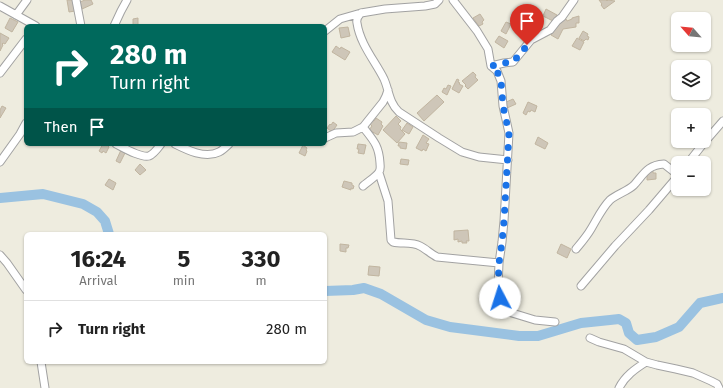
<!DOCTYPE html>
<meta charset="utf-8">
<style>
:root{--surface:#fff;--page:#f6f6f6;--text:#222;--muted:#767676;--line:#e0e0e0}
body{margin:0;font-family:"Fira Sans",sans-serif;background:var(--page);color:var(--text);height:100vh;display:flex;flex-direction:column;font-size:15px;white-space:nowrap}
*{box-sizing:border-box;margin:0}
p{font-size:13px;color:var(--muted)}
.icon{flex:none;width:22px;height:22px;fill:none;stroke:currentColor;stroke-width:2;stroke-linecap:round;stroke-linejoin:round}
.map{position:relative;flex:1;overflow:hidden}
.drawer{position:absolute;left:24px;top:232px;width:303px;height:132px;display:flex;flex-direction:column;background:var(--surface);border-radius:6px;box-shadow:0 1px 3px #0004}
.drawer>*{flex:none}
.banner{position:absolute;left:24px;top:24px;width:303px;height:122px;border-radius:6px;box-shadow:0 1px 3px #0004;background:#00695c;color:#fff;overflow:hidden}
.needle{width:26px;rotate:297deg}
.controls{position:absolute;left:671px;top:12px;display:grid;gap:8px}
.controls a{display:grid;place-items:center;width:40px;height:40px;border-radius:6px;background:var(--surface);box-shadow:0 1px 3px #0004;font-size:20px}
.pin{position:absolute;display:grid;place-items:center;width:34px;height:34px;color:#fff;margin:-41px -17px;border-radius:50% 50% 50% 0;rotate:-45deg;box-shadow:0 0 4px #0007}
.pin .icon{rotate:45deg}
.me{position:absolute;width:44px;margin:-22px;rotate:355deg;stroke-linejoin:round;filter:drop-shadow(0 0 3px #0008)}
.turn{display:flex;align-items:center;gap:14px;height:84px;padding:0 20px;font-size:18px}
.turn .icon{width:52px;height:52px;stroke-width:2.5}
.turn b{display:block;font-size:28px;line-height:34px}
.then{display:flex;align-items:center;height:38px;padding:0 20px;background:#0003;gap:8px;font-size:15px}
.eta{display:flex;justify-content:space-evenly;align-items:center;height:68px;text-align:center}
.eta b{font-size:24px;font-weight:700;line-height:28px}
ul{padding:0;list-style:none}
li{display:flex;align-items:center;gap:12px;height:56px;padding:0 20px;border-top:1px solid var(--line)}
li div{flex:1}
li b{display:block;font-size:15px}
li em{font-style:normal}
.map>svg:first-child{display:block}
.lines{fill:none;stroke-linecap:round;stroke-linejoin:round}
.river{stroke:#9ac2e1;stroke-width:10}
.building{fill:#cec6b8;stroke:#c1b5a0}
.minor-casing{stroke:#a2a2a2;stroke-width:9}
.minor{stroke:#fff;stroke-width:7}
.route{stroke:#1a73e8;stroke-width:7;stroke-dasharray:0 12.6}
</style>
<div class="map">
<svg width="723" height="388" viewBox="0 0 723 388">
<rect width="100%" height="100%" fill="#eeecdf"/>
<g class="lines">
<path class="river" d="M0,198L43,194L83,204L97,212L105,221L109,234
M325,291L353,290L364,288L381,294L426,320L450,327L519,336H538L581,323L610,320L619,319L626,323L629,333L637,340L656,337L679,327L700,303L723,298"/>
</g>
<path class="building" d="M67,0H74L75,11L69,12Z
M85,0H91L93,4L82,9L80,2Z
M599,0H606L607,1L608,0L615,1L604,9L601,5L602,4Z
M546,9L557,15L553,21L543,16Z
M480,14L484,20L482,22L483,24L479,26L473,18Z
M579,16V23H576V27L563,29L558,39L551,35L561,20L566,19L567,21L572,19V18Z
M10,18L18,22L12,32L5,28Z
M138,18V26H133V19Z
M506,22L511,24L506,34L501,31Z
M348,27L350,36L341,38L339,28Z
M583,31L588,34L587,36L589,37L588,40L586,39L584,41L579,38Z
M0,33L9,38L5,44L3,43L2,44L3,45L0,51Z
M499,36L508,41L504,48L495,42Z
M577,38L584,42L580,50L572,46Z
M336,46L340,49L341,47L350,52L345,60L332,52Z
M473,72L476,75L475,77L478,80L468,89L465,86L466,85L462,81Z
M457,79L459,80L458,82L460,83L459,84L463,86L459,93L452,89Z
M448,85L451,86L447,95L442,92L444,88L446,89Z
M437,95L444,102L424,121L417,113Z
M513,99L516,104L507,108L504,103Z
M528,102L537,106L535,112L531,110L530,112L528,111L526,115L523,113Z
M2,106L6,108L0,118V110Z
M396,116L401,121L398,124L401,127L400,129L405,134L397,143L383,130Z
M376,118L382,122L381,124L383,126L378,135L369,130L372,126L370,124L372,120L374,121Z
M333,122L337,125L332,132L327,128L330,124L331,125Z
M407,123L413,127L409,134L402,130Z
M423,135L429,139L426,143L429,144L426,151L423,149L422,151L416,148Z
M538,137L548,143L545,149L535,144Z
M399,142L407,143L406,149L400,148V146H398Z
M103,144H108L107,145L109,147L106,153L103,151L102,153L99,151Z
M358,144L366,145L364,154L358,153L359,149H357Z
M303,145L307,148L306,150L307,151L305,156L299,153Z
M121,150L125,153L120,163L116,161Z
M401,159L409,160L408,165L400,164Z
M140,164L146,170L140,175L135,170Z
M647,170H653V173H656V179L647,180Z
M109,179L116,183L113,190L105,185Z
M344,181L352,183V185L354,186L353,189L351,188V190L342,187Z
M468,230L469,241H466L467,243H462V241L458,242V239L454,240V231Z
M340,244L349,245L348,248H346V252L340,251Z
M561,244L571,249L567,258L557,253Z
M369,266L380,267L379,276L368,275Z"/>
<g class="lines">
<defs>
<path id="minor" d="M76,0L81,26
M453,0L477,31L488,49L491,66L497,71L501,81L503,106L509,133L504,221L502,242L499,263L498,287L500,298L504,306L509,312L535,320L555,322
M0,6L36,26
M361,13C358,16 356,19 357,23C360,44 375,61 384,79C389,90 389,103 399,112L439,138L462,152L479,157L508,160
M16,15L27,0
M114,26L121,11L127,0
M325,31L340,19L361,13L385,9L425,6L435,4L439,0
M491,66L504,63L513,62L531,40L550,30L557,21L562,17L574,0
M0,73L26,39
M325,138L336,133L353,132L363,127L383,102L386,96L388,90
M116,144C124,148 141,158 149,156C154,154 158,148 161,144
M175,144C187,150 205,159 219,152C223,150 226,147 229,144
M0,162L20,134L26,123
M688,163L703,144L723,121
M379,173L388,201L391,240L393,242C402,244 412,242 420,246C426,249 431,254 437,257L499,263
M363,186C367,182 376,177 379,172C381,169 380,166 380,163C379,145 373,140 363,127
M576,249C581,243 587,236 591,229C597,219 602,208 610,200C617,194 628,191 634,185C644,174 647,165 664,164L678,175
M0,255L7,263L26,290
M581,286L615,246L649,210L678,176
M590,338L599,342L624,349L646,362L657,365L676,369L693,373L711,381L717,384L719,388
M41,362L45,388
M619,388C625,376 635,369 646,362"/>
</defs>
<use href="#minor" class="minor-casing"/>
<use href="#minor" class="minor"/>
</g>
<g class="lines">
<path class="route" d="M500,298L498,287L499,263L502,242L504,221L509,133L503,106L501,81L497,71L491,66L504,63L513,62L522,52L527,45"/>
</g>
</svg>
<div class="controls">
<a><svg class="needle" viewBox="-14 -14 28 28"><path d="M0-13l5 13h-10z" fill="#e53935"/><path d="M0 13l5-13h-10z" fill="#767676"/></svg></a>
<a><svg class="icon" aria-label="layers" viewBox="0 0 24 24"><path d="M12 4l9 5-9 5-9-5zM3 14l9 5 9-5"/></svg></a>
<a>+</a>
<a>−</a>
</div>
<div class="pin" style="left:527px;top:45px;background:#d93025"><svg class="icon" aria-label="arrive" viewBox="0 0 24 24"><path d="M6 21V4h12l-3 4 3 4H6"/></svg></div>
<svg class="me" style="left:500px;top:298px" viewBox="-20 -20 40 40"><circle r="19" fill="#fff"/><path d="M0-13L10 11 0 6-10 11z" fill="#1a73e8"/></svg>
<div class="banner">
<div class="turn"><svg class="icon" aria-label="right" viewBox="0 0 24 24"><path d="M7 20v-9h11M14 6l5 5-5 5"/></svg><div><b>280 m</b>Turn right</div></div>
<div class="then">Then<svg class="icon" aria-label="arrive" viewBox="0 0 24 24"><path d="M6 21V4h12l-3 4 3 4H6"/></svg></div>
</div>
<section class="drawer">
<div class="eta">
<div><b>16:24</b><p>Arrival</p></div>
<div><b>5</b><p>min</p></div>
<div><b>330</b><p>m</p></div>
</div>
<ul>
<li><svg class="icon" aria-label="right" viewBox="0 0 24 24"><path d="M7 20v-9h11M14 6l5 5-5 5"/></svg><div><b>Turn right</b></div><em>280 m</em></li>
</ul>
</section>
</div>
